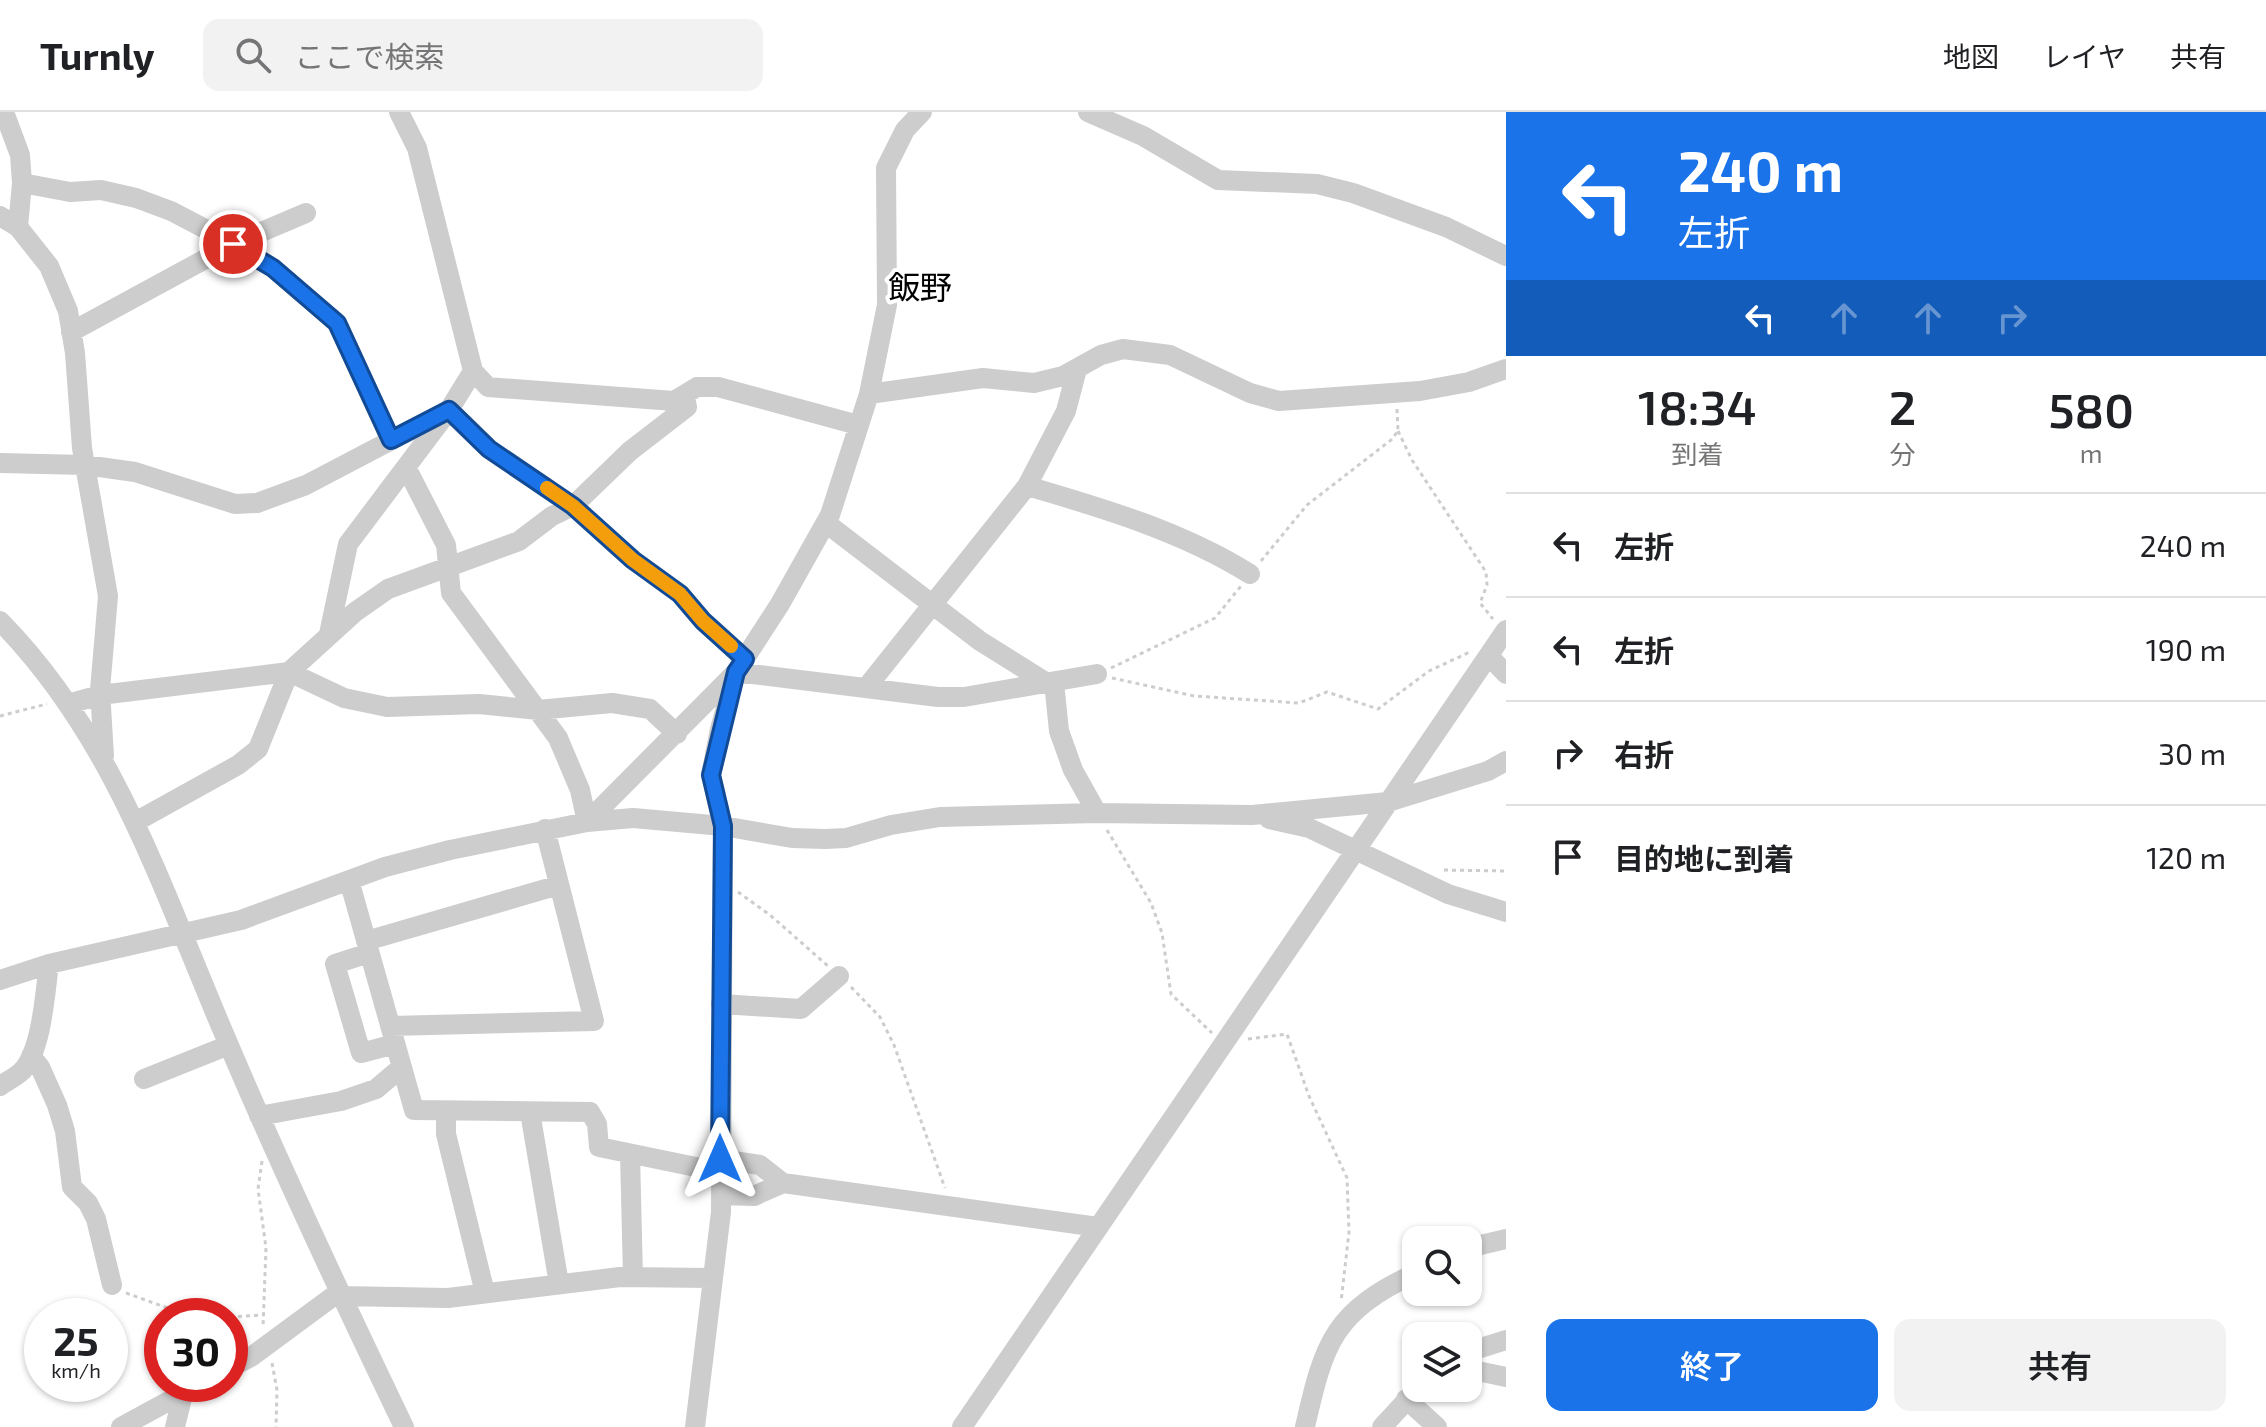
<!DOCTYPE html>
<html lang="ja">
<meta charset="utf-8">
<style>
:root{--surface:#fff;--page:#f2f2f2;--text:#202124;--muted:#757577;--line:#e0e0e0;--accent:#1a73e8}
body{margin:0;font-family:"Exo 2","Noto Sans JP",sans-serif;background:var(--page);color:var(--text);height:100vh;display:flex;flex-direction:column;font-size:30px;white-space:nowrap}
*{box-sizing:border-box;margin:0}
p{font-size:26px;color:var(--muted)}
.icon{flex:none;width:44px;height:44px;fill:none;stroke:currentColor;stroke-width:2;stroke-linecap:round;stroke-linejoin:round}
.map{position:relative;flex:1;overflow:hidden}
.panel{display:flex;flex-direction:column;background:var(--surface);width:760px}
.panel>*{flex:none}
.top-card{background:#1a73e8;color:#fff;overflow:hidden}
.fabs{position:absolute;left:1402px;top:1114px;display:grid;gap:16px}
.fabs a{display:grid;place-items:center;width:80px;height:80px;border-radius:16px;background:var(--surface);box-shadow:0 2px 6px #0004;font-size:40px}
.speed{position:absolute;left:24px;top:1186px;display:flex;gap:16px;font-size:40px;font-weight:700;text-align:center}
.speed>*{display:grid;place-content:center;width:104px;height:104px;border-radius:50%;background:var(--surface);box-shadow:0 2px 6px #0004;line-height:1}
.speed small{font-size:20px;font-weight:400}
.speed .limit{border:12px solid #d22;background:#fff;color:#111}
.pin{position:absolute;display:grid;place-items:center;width:68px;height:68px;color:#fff;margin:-34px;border:4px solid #fff;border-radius:50%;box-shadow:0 2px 8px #0007}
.me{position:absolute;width:88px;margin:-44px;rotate:0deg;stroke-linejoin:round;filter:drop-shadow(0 0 6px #0008)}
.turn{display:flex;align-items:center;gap:28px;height:168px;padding:0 40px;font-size:36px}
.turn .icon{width:104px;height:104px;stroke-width:2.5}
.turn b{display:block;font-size:56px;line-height:68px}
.lanes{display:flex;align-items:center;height:76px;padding:0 40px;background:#0003;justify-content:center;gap:40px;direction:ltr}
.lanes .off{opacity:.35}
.eta{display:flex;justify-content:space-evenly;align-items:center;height:136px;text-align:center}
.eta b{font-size:48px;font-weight:600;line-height:56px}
.primary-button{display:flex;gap:16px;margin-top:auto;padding:16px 40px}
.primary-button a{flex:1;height:92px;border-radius:16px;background:var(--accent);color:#fff;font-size:32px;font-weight:600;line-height:92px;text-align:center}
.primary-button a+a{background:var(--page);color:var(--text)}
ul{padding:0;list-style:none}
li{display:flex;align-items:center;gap:24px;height:104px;padding:0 40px;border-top:2px solid var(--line)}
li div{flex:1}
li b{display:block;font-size:30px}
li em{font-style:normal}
header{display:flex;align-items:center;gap:48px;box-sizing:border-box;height:112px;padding:0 40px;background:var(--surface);border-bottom:2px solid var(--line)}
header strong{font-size:38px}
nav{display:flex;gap:44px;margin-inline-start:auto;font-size:28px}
.search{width:560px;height:72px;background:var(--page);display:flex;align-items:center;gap:20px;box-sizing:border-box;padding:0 28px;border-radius:16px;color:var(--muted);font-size:30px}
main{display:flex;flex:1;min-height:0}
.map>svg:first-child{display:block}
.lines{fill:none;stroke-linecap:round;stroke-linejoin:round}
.path{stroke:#cdcdcd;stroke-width:3;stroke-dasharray:4 4;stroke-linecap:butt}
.minor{stroke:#cdcdcd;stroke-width:20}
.route-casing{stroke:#114b97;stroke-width:20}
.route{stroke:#1a73e8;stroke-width:14}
.slow{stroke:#f59e0b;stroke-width:14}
.labels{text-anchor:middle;stroke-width:8;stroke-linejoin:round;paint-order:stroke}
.quarter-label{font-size:32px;fill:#000;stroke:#fff}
</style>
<header>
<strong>Turnly</strong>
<div class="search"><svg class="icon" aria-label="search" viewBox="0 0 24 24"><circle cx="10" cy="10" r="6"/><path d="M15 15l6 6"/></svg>ここで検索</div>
<nav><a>地図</a><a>レイヤ</a><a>共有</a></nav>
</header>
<main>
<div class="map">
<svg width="1506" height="1315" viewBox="0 0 1506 1315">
<rect width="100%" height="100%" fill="#fff"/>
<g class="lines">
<path class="path" d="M1398,319L1412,348L1486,460L1487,473L1480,491L1493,507
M1261,449L1307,393L1391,328L1398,319L1397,297
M1111,556L1215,506L1241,474
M1112,566L1194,584L1299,591L1327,580L1378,597L1429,559L1472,539
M0,604L47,592
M1107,718L1151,791L1162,821L1171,882L1212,921
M1444,758L1506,759
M738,780L770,803L828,854
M851,875L880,905L894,933L945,1076
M1248,927L1287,922L1309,984L1347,1066L1349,1120L1341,1190
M262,1049L258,1077L266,1136L263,1216
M126,1181L190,1204
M230,1205L264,1203
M272,1251L277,1278L276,1315"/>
<path class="minor" d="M4,0L20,43L22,71L18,115
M399,0L417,36L473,259L488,275L674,289L697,275H718L858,313
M1088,0L1143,24L1218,68L1317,72L1353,81L1446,115L1506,144
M22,71L70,80L101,78L136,86L171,99L217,123L273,156L337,211L391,328
M0,104L18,115L49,154L68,199L75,241L82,336L108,484L100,578L104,644
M71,220L233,132L306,101
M869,282L983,266L1034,271L1063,264L1101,243L1123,237L1170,243L1250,281L1279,289L1420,279L1469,270L1506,257
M449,298L489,337L573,394L633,448L680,482L703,509L745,547
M0,351L85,353L135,360L235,392L257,391L306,373L449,298
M406,355L446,433L451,481L558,626L580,678L587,710
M1027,374C1103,396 1183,420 1250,462
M826,411L980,529L1047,571
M0,509C117,628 163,781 228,931C283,1061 343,1188 404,1315
M329,522L348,432L449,298L473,259
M1489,544L1506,562
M1054,570L1059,619L1073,658L1097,701
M866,576L1027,374L1066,299L1077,257
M68,592L100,583L289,560L344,586L387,595L479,592L538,598L612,591L650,597L677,622
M1269,707L1309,716L1448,782L1506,800
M137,709L238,653L258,637L289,560L355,500L388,477L519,429L552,404L573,394L630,339L687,295L685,284
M587,710L736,560L938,585H964L1097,562
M349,768L414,998L590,1000L597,1012L599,1035L720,1060
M366,829L559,773
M369,841L335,852L361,941L395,932
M0,868L49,852L241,808L385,755L450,738L587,710L633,706L723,714L792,726L825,727L846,726L891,713L940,705L1097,701L1252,703L1388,690L1488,659L1506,649
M721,892L801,897L839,864
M390,914L594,909L545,717
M31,944L40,955L57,993L65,1019L72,1075L88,1091L96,1107L112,1173
M144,967L229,933
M0,974C7,969 16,965 22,959C42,938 45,881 49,852
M446,999V1022L485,1181
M530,1000L559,1172
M259,1004L341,989L376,977L402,955
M630,1042L633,1165
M720,1047L760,1053L783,1071L1098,1115
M721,1083L754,1084L783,1071
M1468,1136L1506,1127
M341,1184L448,1186L620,1165L713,1166
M1468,1240L1506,1228
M230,1256L251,1245L339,1180
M1468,1257L1506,1265
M1406,1287L1437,1315
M121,1315L200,1272
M175,1315L183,1282
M695,1315L721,1100L723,714L711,663L720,617L736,560L780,492L830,403L869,282L887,193L886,56L905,18L922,0
M962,1315L1506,518
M1305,1315C1324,1230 1334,1199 1416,1161
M1382,1315L1418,1276"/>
</g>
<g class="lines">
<defs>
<path id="route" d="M233,132L273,156L337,211L391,328L449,298L489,337L573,394L633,448L680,482L703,509L745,547L736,560L711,663L723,714L720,1047"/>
</defs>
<use href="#route" class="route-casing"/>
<use href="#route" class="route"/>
<path class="slow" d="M547,376L573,394L633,448L680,482L703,509L731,534"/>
</g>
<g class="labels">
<g class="quarter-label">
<text x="920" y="187">飯野</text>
</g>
</g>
</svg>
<div class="fabs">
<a><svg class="icon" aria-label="search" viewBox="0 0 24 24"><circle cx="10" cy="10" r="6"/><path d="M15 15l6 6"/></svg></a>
<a><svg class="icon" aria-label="layers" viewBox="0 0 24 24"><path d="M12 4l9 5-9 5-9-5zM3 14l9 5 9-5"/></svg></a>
</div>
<div class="speed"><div>25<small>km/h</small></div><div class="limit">30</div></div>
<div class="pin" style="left:233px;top:132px;background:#d93025"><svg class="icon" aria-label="arrive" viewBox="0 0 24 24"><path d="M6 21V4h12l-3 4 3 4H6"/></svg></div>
<svg class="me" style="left:720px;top:1047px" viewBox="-20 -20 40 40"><path d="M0-17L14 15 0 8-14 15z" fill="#1a73e8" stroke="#fff" stroke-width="4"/></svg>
</div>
<section class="panel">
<div class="top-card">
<div class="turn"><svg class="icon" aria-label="left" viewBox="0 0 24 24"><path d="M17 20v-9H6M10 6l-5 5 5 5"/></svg><div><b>240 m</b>左折</div></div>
<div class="lanes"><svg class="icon" aria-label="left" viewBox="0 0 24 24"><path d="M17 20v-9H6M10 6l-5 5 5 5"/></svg><svg class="icon off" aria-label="ahead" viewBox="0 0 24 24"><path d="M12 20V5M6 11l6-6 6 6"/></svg><svg class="icon off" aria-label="ahead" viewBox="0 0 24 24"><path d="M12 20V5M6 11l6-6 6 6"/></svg><svg class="icon off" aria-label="right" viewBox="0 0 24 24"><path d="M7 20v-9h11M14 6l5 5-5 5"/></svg></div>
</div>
<div class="eta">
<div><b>18:34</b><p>到着</p></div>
<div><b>2</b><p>分</p></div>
<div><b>580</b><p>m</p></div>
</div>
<ul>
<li><svg class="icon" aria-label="left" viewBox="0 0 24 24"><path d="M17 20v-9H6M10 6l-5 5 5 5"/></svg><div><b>左折</b></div><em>240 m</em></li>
<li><svg class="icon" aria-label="left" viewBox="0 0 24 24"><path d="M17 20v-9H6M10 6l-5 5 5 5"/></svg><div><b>左折</b></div><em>190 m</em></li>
<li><svg class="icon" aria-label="right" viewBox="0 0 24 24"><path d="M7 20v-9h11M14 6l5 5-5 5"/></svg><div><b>右折</b></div><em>30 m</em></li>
<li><svg class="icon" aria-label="arrive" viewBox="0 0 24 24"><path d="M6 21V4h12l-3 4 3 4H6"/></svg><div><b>目的地に到着</b></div><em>120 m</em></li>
</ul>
<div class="primary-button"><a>終了</a><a>共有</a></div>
</section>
</main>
